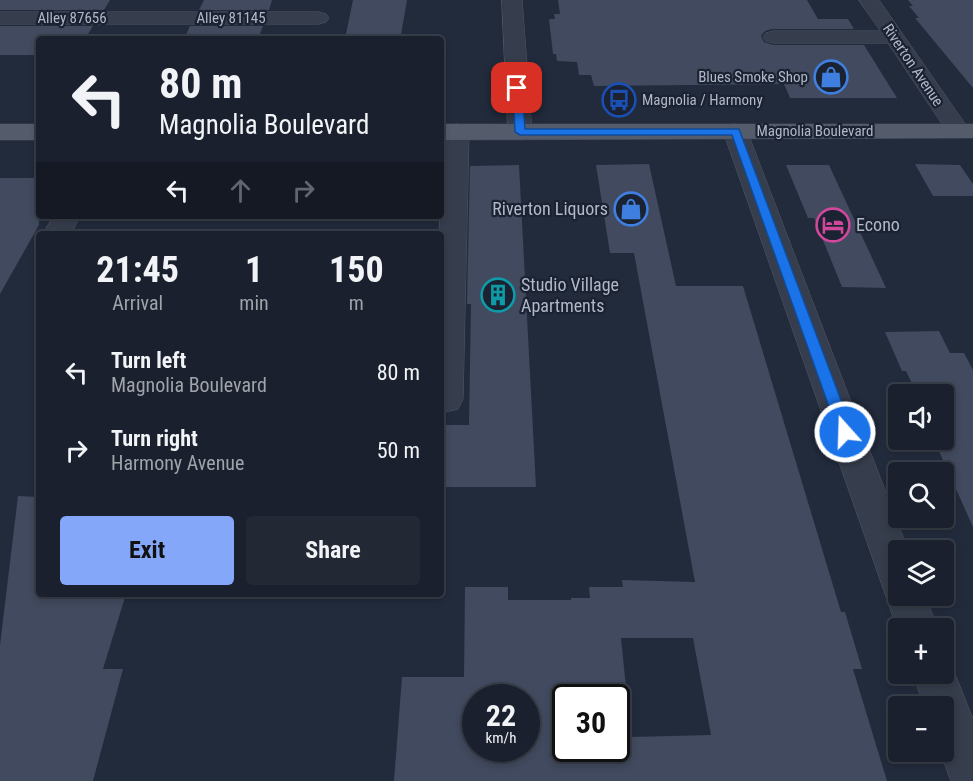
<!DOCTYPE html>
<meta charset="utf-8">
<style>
:root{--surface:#1a202d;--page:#232835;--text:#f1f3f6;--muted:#9fa3aa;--line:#383e49;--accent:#84a7fa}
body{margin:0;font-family:"Roboto Condensed",sans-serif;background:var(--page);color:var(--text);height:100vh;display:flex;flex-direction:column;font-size:22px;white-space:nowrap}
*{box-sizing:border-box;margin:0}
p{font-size:20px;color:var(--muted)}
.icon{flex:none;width:33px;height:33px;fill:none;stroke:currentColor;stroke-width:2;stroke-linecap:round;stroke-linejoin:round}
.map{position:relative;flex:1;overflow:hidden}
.details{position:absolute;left:36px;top:231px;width:408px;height:366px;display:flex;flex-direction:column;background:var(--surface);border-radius:6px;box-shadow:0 3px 9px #0003,0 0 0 2px var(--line)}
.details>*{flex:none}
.hud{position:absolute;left:36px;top:36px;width:408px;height:183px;border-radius:6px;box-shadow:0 3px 9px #0003,0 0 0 2px var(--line);background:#1a202d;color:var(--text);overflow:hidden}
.tools{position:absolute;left:888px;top:384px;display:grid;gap:12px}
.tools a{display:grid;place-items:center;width:66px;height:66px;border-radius:6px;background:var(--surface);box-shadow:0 3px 9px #0003,0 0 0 2px var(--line);font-size:30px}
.speed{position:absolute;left:462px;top:684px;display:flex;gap:12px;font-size:30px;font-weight:700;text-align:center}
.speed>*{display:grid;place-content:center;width:78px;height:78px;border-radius:50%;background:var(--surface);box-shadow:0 3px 9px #0003,0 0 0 2px var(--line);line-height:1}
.speed small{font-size:15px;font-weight:400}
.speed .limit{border:3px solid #111;border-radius:9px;background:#fff;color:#111}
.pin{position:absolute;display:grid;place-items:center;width:51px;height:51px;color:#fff;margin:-26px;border-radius:12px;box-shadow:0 3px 9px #0006}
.me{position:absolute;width:66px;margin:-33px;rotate:340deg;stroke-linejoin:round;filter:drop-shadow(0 0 4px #0008)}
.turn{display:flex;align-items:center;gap:21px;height:126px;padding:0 24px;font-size:27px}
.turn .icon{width:78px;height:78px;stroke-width:2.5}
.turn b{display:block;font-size:42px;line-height:51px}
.lanes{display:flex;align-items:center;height:57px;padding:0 24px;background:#0003;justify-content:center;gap:30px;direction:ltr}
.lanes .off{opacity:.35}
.eta{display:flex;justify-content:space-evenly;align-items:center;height:102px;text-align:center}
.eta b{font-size:36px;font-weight:700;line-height:42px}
.action{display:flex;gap:12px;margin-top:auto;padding:12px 24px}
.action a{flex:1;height:69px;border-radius:6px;background:var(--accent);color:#111;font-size:24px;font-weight:700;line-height:69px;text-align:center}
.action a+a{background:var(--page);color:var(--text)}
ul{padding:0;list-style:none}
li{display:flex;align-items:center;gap:18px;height:78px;padding:0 24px}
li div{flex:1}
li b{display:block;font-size:22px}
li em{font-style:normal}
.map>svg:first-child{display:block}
.building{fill:#414a5e;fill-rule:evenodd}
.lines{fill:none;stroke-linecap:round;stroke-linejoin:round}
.minor-casing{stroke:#515867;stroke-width:1}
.major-casing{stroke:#3f4655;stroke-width:1}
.minor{fill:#363d4c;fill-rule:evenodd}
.major{fill:#545c6c;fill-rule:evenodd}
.route{fill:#1a73e8;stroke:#114b97;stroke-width:1.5}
.labels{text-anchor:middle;stroke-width:4.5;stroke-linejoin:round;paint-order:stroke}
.far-street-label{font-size:15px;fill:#b1b8c8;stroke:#1b2231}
.far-poi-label{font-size:15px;fill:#b1b8c8;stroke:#1b2231;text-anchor:end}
.poi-label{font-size:18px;fill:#b1b8c8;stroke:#1b2231;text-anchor:start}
</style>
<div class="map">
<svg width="973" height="781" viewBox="0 0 973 781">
<rect width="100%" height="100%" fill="#222b3c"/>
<path class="building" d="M0,0H110L104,10H0Z
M204,0H272L269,10H199Z
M353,0H407L401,35H381V39H345Z
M558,0H807L818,19H848L854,29H772L765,31L761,36L764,42L773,45H864L897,98H790L784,84L594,86L591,75H579L577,62L557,61L556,54H553L549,19H555L554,14H560Z
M908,0H973V88L915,18H919L909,6H913Z
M0,26H93L85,39H39V55H0Z
M190,26H263L258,39H184Z
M649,164L676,286H743L841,612H845L862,669H853L887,781H394L402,677H464L465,587H508V600H571V598H590L589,587H623L622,580L695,582L634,253H610L596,165ZM621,638H693L711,735L631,737ZM476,698H526V748H476ZM566,698H616V748H566Z
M915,164L960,165L973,184V196H933Z
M519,165L536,487H441V425H469L471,304H467L470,166Z
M786,165H829L886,288L842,287L814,218H808Z
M0,178H39V225L0,294Z
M939,331L950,353H964L973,370V527L934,440H944V394H917L906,371H902L885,332Z
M18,496L39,497V594H126L103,669H123L93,781H0V645Z"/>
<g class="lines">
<defs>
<path id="minor" d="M502,0H522L532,132L529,137L520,140L511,137L508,132Z
M859,0H879L970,131L966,136L958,138L950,136L888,43H773L766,41L763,37L766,33L773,31H880Z
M0,12H319L326,14L329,18L326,22L319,24H0Z
M457,124L466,127L469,132L463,399L458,409L441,413V234H439L445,132L448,127Z
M735,124L743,126L747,131L908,550H898V596H925L938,628H898V631L897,628L723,131L727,126Z
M54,216H80L71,234H43Z
M944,657L949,659L973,719V781H951L940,752H944V706H924L913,674H944Z"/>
<path id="major" d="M0,124H39V140H0Z
M441,124H973V138L441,140Z"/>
</defs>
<use href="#minor" class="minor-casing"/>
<use href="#major" class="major-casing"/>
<use href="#minor" class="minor"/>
<use href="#major" class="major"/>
</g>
<path class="route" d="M517,85L522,88L525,129H739L853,432L850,437L845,439L840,437L838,432L732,135H520L515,132L513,88Z"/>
<defs>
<symbol id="shop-ring" viewBox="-11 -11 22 22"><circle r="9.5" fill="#1b2231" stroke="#3f7fe0" stroke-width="1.5"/><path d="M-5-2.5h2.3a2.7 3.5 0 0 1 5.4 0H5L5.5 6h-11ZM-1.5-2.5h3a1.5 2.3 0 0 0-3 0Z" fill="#3f7fe0"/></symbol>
<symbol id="bus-ring" viewBox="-11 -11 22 22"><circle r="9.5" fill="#1b2231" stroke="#1a4fb4" stroke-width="1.5"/><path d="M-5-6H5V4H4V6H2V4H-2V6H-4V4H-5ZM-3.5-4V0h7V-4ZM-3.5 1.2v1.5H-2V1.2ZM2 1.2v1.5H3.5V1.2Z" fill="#1a4fb4"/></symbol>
<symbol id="hotel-ring" viewBox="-11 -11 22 22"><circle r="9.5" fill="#1b2231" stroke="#d1479c" stroke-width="1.5"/><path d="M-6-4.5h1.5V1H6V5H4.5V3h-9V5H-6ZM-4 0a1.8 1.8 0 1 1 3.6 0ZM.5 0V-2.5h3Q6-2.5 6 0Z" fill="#d1479c"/></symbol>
<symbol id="building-ring" viewBox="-11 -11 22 22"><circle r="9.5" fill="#1b2231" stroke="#0f9aa8" stroke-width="1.5"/><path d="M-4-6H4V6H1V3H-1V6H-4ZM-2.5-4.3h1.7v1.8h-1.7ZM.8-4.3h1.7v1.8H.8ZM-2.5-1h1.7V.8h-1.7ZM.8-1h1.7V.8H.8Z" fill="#0f9aa8"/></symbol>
</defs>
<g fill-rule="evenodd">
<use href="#shop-ring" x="812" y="58" width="38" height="38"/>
<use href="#bus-ring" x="600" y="81" width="38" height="38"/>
<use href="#shop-ring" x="612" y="190" width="38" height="38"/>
<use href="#hotel-ring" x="814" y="206" width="38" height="38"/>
<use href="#building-ring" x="479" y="276" width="38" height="38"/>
</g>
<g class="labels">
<g class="far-street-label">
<text x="72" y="23">Alley 87656</text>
<text x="231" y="23">Alley 81145</text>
<text transform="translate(913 65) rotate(56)" y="5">Riverton Avenue</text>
<text x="815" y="136">Magnolia Boulevard</text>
</g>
<g class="far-poi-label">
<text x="808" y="82">Blues Smoke Shop</text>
<text x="642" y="105" text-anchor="start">Magnolia / Harmony</text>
</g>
<g class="poi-label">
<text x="608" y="215" text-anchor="end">Riverton Liquors</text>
<text x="856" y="231">Econo</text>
<text x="521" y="291">Studio Village<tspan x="521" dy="21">Apartments</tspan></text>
</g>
</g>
</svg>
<div class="tools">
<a><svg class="icon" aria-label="sound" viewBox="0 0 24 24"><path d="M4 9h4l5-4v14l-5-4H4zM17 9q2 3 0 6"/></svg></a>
<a><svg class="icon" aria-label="search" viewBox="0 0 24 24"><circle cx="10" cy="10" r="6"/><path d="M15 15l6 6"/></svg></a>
<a><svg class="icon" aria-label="layers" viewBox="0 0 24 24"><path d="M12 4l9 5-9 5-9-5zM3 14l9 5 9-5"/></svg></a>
<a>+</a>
<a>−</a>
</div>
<div class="speed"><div>22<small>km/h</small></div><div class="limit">30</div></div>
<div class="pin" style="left:517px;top:88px;background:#d93025"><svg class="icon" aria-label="arrive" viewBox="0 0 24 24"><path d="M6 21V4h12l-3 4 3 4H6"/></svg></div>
<svg class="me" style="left:845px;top:432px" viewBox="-20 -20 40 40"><circle r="17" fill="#1a73e8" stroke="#fff" stroke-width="3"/><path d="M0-11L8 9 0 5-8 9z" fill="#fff"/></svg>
<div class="hud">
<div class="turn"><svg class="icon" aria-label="left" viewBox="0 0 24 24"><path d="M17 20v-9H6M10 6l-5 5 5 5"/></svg><div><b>80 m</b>Magnolia Boulevard</div></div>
<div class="lanes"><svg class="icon" aria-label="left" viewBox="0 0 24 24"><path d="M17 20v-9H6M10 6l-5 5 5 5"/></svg><svg class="icon off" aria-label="ahead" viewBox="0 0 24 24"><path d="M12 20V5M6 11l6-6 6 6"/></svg><svg class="icon off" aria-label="right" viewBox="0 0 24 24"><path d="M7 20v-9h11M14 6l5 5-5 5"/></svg></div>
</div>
<section class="details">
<div class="eta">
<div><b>21:45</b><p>Arrival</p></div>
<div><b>1</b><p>min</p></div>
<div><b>150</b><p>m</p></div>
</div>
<ul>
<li><svg class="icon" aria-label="left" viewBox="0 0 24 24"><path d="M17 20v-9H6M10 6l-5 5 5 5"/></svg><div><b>Turn left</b><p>Magnolia Boulevard</p></div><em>80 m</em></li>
<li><svg class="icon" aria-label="right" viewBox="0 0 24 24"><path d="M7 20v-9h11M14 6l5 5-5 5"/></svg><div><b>Turn right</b><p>Harmony Avenue</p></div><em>50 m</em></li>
</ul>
<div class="action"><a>Exit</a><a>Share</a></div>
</section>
</div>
